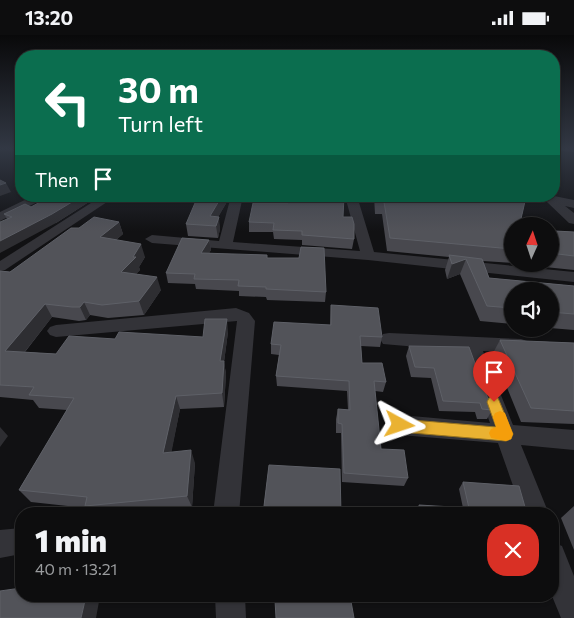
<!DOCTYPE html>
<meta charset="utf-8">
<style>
:root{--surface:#0d0d0e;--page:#161617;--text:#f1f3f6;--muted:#9a9c9e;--line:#2d2d2e}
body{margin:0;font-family:Commissioner,sans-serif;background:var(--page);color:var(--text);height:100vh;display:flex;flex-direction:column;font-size:19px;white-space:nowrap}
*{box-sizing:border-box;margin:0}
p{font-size:16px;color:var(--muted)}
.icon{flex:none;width:28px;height:28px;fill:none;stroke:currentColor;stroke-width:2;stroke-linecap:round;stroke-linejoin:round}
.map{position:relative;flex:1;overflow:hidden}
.details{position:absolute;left:15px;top:472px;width:544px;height:95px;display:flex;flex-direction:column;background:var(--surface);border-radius:20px;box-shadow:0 1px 4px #0004,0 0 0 1px var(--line)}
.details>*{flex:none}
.hud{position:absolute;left:15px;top:15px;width:545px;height:152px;border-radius:20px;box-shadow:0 1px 4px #0004,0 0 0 1px var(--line);background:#0b6e4f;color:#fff;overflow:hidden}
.needle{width:32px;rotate:3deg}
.tools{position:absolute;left:504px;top:182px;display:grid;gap:10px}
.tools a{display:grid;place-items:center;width:55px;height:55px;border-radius:50%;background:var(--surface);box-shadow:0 1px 4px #0004,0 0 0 1px var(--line);font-size:25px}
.pin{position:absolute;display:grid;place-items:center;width:42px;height:42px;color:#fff;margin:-51px -21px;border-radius:50% 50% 50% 0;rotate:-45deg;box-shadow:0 0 5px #0007}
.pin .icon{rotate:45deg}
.me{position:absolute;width:55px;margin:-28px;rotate:95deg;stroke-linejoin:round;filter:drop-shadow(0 0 4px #0008)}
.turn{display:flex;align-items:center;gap:18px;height:105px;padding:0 20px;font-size:22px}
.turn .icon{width:65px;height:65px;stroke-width:2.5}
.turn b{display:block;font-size:35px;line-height:42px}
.then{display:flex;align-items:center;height:48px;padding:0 20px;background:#0003;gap:10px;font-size:19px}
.round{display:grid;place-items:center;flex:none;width:52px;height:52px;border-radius:20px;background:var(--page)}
.headline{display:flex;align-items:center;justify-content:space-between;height:85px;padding:0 20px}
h1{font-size:30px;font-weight:800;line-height:38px}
.status{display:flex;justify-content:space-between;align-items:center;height:35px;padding:0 25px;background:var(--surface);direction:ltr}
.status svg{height:14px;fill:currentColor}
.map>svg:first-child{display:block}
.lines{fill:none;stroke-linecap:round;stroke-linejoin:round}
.lane{fill:#333338;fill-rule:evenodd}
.street{fill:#333338;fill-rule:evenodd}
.wall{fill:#48484e}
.shaded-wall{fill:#2e2e32}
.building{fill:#525359;stroke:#5e6067}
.route{fill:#eab232;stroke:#987420}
.slow{fill:#f59e0b}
</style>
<div class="status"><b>13:20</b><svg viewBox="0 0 49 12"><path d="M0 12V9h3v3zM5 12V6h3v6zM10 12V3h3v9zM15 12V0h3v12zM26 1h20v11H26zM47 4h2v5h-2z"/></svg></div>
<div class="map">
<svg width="574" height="583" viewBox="0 0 574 583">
<rect width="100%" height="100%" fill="#111113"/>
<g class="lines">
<path class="lane" d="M554,114L574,115V117L554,115Z"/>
<path class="street" d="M33,161H49L0,186V177Z
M102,161H116L5,235L0,236V226Z
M231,161H243L233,207L360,216L345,161H357L374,217L574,237V247L368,225L152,208L145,204L152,200L219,206Z
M531,161H554L574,165V173L565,171L574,178V189L569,188L547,167L533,163Z
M236,273L249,278L255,286L239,479H213L237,286L56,302L50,300L47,296L50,292L56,290Z
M389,298L521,304L527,306L530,311L527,316L521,318L483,316L513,390L574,395V415L521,410L549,479H523L498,408L400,400L392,397L389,390L392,383L400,380L490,388L464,316L383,309L380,304L383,299Z
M21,493V519L0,523V495Z
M552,507L562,511L574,541V583H561L552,561Z
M215,561H245L246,583H216Z"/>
</g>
<path class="wall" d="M374,161H521L526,162L520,188L550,189L555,196L574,197V235L535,231L534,229H550V191H512V228L483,226L489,243L574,251V295L550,293V256H512V289L480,286L460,239L447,244L445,235L449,222L387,216L382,179H375Z
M95,163L56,188L7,184L4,179L31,172Z
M228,165L218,182L220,194L218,203L188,201L186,189Z
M288,168L343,182L354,204L352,214L302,210V205L274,204L273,197H249V187Z
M119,187L123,199L116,205L145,222L139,232L140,235L136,239L161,255L144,280L108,283L90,280L86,285L79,286L52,282L25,317L56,319L115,304L203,302L228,297L224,327L226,339L224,372L180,374L171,417L195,428L192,472L131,479H91L86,473L31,467L19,455L67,375L39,373L33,365L0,362V236L10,237L79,193Z
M209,205L211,215L209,218L267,223L326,257L325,267L267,265L266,262L239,261V256L196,254L195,249L168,248L166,238Z
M331,270L382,302L380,312L361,311L362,328L386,347L383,357L375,356L381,414L408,443L404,451L342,447L341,398H336V384L338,374L348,375L347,356L277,351L276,341L279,320L271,319V309L330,290Z
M500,305L574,308V389L521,387L493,318Z
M409,311L492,375L487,384H477L475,377L439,376L431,343L411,342L406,321Z
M269,430L341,479H265L264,471Z
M463,447L527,479H416V477L419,470L463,473L459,454Z
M574,471V515L561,483Z"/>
<path class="shaded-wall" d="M6,148L11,157L0,161V150Z
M82,161H94L95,163L56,188L0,218V206Z
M222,161H227L228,165L213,191L210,181Z
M219,182L220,194L218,203L216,191Z
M119,187L123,199L104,215L100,202Z
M209,205L211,215L203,228L201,218Z
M141,209L145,222L139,232L140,235L126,250L121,237L133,222Z
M466,224L460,239L447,244L452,229Z
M157,242L161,255L144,280L139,266Z
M84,267L90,280L86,285L80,272Z
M45,269L52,282L15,329L5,316Z
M227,284L228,297L224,327L226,339L224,372L222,358L220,326Z
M176,361L180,374L169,430L163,418Z
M0,392L8,401L0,412Z
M191,415L195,428L192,472L187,461Z
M86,561H100L96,583H81Z"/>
<path class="building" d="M0,145L6,148L0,150Z
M51,161H82L52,179L0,206V187L12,182L4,179L25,169L31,172Z
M198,161H222L210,181L219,182L216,191L186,189Z
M291,161H344L343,182H352L354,189V204L302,200V196L273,195L274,188L249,187L253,168H288Z
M377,161H521L526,162L520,188L550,189L555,196L574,197V221L550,218V191H512V214L390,203L384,167L378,166Z
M94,182L119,187L100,202L141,209L133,222H136L121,237L157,242L139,266L102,270L84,267L80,272H72L45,269L5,316L56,319L69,301L115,304L119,297L203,302L205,284H227L220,326H224L222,358L176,361L163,418L191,415L187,461L85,471L87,462L19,455L74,363L29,360L34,352L0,350V236L10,237L71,193H79Z
M182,203L209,205L201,218L267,220V223H299L301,212L324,213L326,257L266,254V252L238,251L239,245L194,244L195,239L166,238Z
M449,220L482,224L489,243L574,251V279L550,277V256H512V273L487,271L466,224L452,229Z
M331,270L378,273L382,302L360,301L362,328H382L386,347L374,346L381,414L404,415L408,443L344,438L342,389L338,388V374L350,375L349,346L276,341L281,310L271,309L274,287L331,290Z
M500,305L574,308V376L531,373Z
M409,311L469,312L492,375L482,374L480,368L443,366L434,333L415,332Z
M269,430L340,434L341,479H318V475L264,471Z
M463,447L519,451L527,479H421L419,470L469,473Z
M21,553V561H86L81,583H0V556Z
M315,561H350L354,583H276L275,565Z"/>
<linearGradient id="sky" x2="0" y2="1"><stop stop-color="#09090a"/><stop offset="0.58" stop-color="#323844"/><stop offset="1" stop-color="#323844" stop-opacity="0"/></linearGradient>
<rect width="574" height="196" fill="url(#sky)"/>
<path class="route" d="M494,361L498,363L513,399L511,404L506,406L400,397L395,395L392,390L395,386L400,384L496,392L487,367L489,363Z"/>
<path class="slow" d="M500,376L505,378L513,399L511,404L506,406L491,403L489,398L491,394L496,392L493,382L495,378Z"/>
</svg>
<div class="tools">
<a><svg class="needle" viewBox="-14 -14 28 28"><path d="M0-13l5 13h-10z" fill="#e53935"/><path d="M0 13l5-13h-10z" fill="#9a9c9e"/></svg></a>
<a><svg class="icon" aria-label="sound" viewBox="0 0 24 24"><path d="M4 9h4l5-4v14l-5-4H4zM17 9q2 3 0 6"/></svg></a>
</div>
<div class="pin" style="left:494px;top:367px;background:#d93025"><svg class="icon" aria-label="arrive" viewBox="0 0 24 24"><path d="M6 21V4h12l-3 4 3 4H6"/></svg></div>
<svg class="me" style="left:400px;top:390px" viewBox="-20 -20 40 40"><path d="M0-17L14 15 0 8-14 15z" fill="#eab232" stroke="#fff" stroke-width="4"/></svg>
<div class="hud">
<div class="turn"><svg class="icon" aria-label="left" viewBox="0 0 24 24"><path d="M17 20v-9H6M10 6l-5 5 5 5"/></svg><div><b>30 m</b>Turn left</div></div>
<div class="then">Then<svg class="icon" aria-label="arrive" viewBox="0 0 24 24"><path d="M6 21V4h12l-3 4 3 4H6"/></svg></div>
</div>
<section class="details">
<div class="headline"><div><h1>1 min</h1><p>40 m · 13:21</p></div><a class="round" style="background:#d93025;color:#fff"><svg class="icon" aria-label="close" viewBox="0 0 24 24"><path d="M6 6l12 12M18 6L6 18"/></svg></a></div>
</section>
</div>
